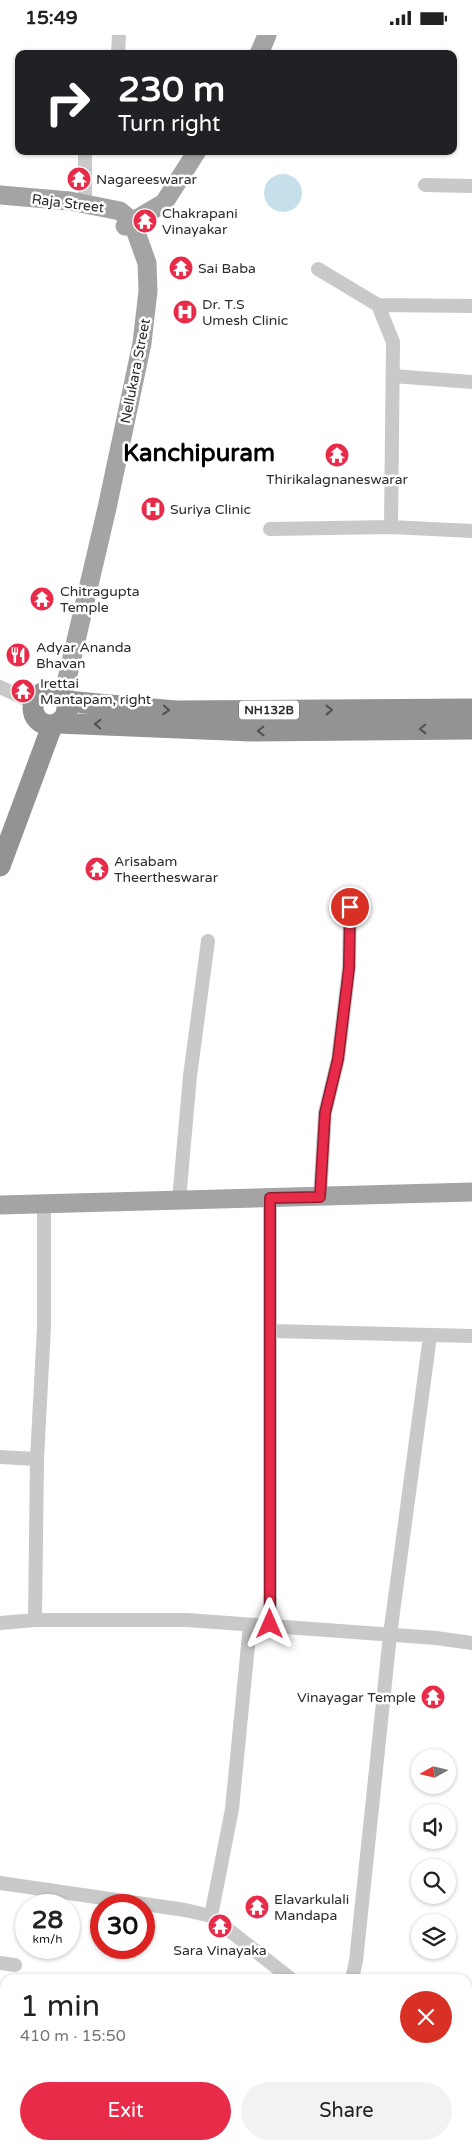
<!DOCTYPE html>
<meta charset="utf-8">
<style>
:root{--surface:#fff;--page:#f2f2f2;--text:#222;--muted:#767676;--accent:#e72b49}
body{margin:0;font-family:"Varela Round",sans-serif;background:var(--page);color:var(--text);height:100vh;display:flex;flex-direction:column;font-size:19px;white-space:nowrap}
*{box-sizing:border-box;margin:0}
p{font-size:16px;color:var(--muted)}
.icon{flex:none;width:28px;height:28px;fill:none;stroke:currentColor;stroke-width:2;stroke-linecap:round;stroke-linejoin:round}
.map{position:relative;flex:1;overflow:hidden}
.sheet{position:absolute;left:0px;top:1939px;width:472px;height:176px;display:flex;flex-direction:column;background:var(--surface);border-radius:15px 15px 0 0;box-shadow:0 1px 4px #0004}
.sheet>*{flex:none}
.guide{position:absolute;left:15px;top:15px;width:442px;height:105px;border-radius:10px;box-shadow:0 1px 4px #0004;background:#202124;color:#fff;overflow:hidden}
.needle{width:32px;rotate:262deg}
.controls{position:absolute;left:411px;top:1714px;display:grid;gap:10px}
.controls a{display:grid;place-items:center;width:45px;height:45px;border-radius:50%;background:var(--surface);box-shadow:0 1px 4px #0004;font-size:25px}
.speed{position:absolute;left:15px;top:1859px;display:flex;gap:10px;font-size:25px;font-weight:700;text-align:center}
.speed>*{display:grid;place-content:center;width:65px;height:65px;border-radius:50%;background:var(--surface);box-shadow:0 1px 4px #0004;line-height:1}
.speed small{font-size:12px;font-weight:400}
.speed .limit{border:8px solid #d22;background:#fff;color:#111}
.pin{position:absolute;display:grid;place-items:center;width:42px;height:42px;color:#fff;margin:-21px;border:2px solid #fff;border-radius:50%;box-shadow:0 1px 5px #0007}
.me{position:absolute;width:55px;margin:-28px;rotate:0deg;stroke-linejoin:round;filter:drop-shadow(0 0 4px #0008)}
.turn{display:flex;align-items:center;gap:18px;height:105px;padding:0 20px;font-size:22px}
.turn .icon{width:65px;height:65px;stroke-width:2.5}
.turn b{display:block;font-size:35px;line-height:42px}
.round{display:grid;place-items:center;flex:none;width:52px;height:52px;border-radius:26px;background:var(--page)}
.overview{display:flex;align-items:center;justify-content:space-between;height:85px;padding:0 20px}
h1{font-size:30px;font-weight:600;line-height:38px}
.action{display:flex;gap:10px;margin-top:auto;padding:10px 20px}
.action a{flex:1;height:58px;border-radius:30px;background:var(--accent);color:#fff;font-size:20px;font-weight:600;line-height:58px;text-align:center}
.action a+a{background:var(--page);color:var(--text)}
.status{display:flex;justify-content:space-between;align-items:center;height:35px;padding:0 25px;background:var(--surface);direction:ltr}
.status svg{height:14px;fill:currentColor}
.map>svg:first-child{display:block}
.water{fill:#c5e0eb}
.lines{fill:none;stroke-linecap:round;stroke-linejoin:round}
.canal{stroke:#c5e0eb;stroke-width:14}
.minor{stroke:#c9c9c9;stroke-width:14}
.major{stroke:#a4a4a4;stroke-width:19}
.highway{stroke:#939393;stroke-width:21}
.oneway{stroke:#505050}
.route-casing{stroke:#961c2f;stroke-width:12}
.route{stroke:#e72b49;stroke-width:9}
.labels{text-anchor:middle;stroke-width:5;stroke-linejoin:round;paint-order:stroke}
.shield{fill:#fff;stroke:#6b6b6b;stroke-width:1}
.shield-label{font-size:12px;font-weight:bold;fill:#2c2c2c}
.poi-label{font-size:14px;fill:#2c2c2c;stroke:#fff;text-anchor:start}
.street-label{font-size:14px;fill:#2c2c2c;stroke:#fff}
.town-label{font-size:24px;font-weight:bold;fill:#000;stroke:#fff}
</style>
<div class="status"><b>15:49</b><svg viewBox="0 0 49 12"><path d="M0 12V9h3v3zM5 12V6h3v6zM10 12V3h3v9zM15 12V0h3v12zM26 1h20v11H26zM47 4h2v5h-2z"/></svg></div>
<div class="map">
<svg width="472" height="2114" viewBox="0 0 472 2114">
<rect width="100%" height="100%" fill="#fff"/>
<path class="water" d="M264 158a19 19 0 1 1 38 0a19 19 0 1 1-38 0Z
M24,2110H267V2114H22Z"/>
<g class="lines">
<path class="canal" d="M468,2055L472,2059
M373,2114L375,2110"/>
<path class="minor" d="M118,19L119,0
M85,116V168
M425,150L472,151
M318,234L378,270L393,307L391,492
M378,270L472,271
M393,341L472,347
M270,494L391,492L472,496
M0,652L34,668
M320,1162L325,1078L338,1024L349,933L350,872
M270,1163V1589
M179,1165L190,1041L208,906
M271,1296L472,1301
M0,1422L37,1424L44,1292V1168
M35,1585L37,1424
M0,1588L35,1585H187L436,1603L472,1608
M0,1848L185,1875L211,1881L291,1944
M211,1881L232,1774L250,1590
M0,1928L15,1930
M352,1944L356,1926L390,1600L430,1301
M0,1983H5
M468,2086L472,2090"/>
<path class="major" d="M259,19L267,0
M0,160L70,166L120,176L132,186L147,228L148,256L142,308L107,473L63,661
M125,191L164,168L197,116
M0,1170L472,1157"/>
<path class="highway" d="M33 673a17 17 0 1 1 34 0a17 17 0 1 1-34 0Z
M66,666L175,676L472,674
M58,688L251,696L472,694
M0,831L52,691"/>
</g>
<defs><path id="oneway-chevron" d="M-2-3.5L2.5 0L-2 3.5" fill="none" stroke-width="1.6" stroke-linecap="round" stroke-linejoin="round" transform="scale(1.25)"/></defs>
<g class="oneway">
<use href="#oneway-chevron" transform="translate(166 675) rotate(5)"/>
<use href="#oneway-chevron" transform="translate(329 675)"/>
<use href="#oneway-chevron" transform="translate(98 689) rotate(-178)"/>
<use href="#oneway-chevron" transform="translate(423 694) rotate(179)"/>
<use href="#oneway-chevron" transform="translate(261 696) rotate(179)"/>
</g>
<g class="lines">
<defs>
<path id="route" d="M270,1589V1163L320,1162L325,1078L338,1024L349,933L350,872"/>
</defs>
<use href="#route" class="route-casing"/>
<use href="#route" class="route"/>
</g>
<defs>
<symbol id="temple-disc" viewBox="-11 -11 22 22"><circle r="9.5" fill="#e72b49" stroke="#fff"/><path d="M0-6L5-2H3V0L6.5 2.5H4V6H1.5V3h-3V6H-4V2.5H-6.5L-3 0V-2H-5Z" fill="#fff"/></symbol>
<symbol id="hospital-disc" viewBox="-11 -11 22 22"><circle r="9.5" fill="#e72b49" stroke="#fff"/><path d="M-5-5h3v3.5h4V-5h3V5h-3V1.5h-4V5h-3Z" fill="#fff"/></symbol>
<symbol id="restaurant-disc" viewBox="-11 -11 22 22"><circle r="9.5" fill="#e72b49" stroke="#fff"/><path d="M-5-6h1v4h1v-4h1v4h1v-4h1v5L-1.5 .5V6h-2V.5L-5-1ZM5-6V6H3V1.5H1.5Q1.5-4 5-6Z" fill="#fff"/></symbol>
</defs>
<g fill-rule="evenodd">
<use href="#temple-disc" x="65" y="130" width="28" height="28"/>
<use href="#temple-disc" x="131" y="172" width="28" height="28"/>
<use href="#temple-disc" x="167" y="219" width="28" height="28"/>
<use href="#hospital-disc" x="171" y="263" width="28" height="28"/>
<use href="#temple-disc" x="323" y="406" width="28" height="28"/>
<use href="#hospital-disc" x="139" y="460" width="28" height="28"/>
<use href="#temple-disc" x="28" y="550" width="28" height="28"/>
<use href="#restaurant-disc" x="4" y="606" width="28" height="28"/>
<use href="#temple-disc" x="9" y="642" width="28" height="28"/>
<use href="#temple-disc" x="83" y="820" width="28" height="28"/>
<use href="#temple-disc" x="419" y="1648" width="28" height="28"/>
<use href="#temple-disc" x="243" y="1858" width="28" height="28"/>
<use href="#temple-disc" x="206" y="1877" width="28" height="28"/>
</g>
<g class="labels">
<rect class="shield" x="239" y="665.5" width="60" height="19" rx="4"/>
<g class="shield-label">
<text x="269" y="679">NH132B</text>
</g>
<g class="poi-label">
<text x="96" y="149">Nagareeswarar</text>
<text x="162" y="183">Chakrapani<tspan x="162" dy="16">Vinayakar</tspan></text>
<text x="198" y="238">Sai Baba</text>
<text x="202" y="274">Dr. T.S<tspan x="202" dy="16">Umesh Clinic</tspan></text>
<text x="337" y="449" text-anchor="middle">Thirikalagnaneswarar</text>
<text x="170" y="479">Suriya Clinic</text>
<text x="60" y="561">Chitragupta<tspan x="60" dy="16">Temple</tspan></text>
<text x="36" y="617">Adyar Ananda<tspan x="36" dy="16">Bhavan</tspan></text>
<text x="40" y="653">Irettai<tspan x="40" dy="16">Mantapam, right</tspan></text>
<text x="114" y="831">Arisabam<tspan x="114" dy="16">Theertheswarar</tspan></text>
<text x="416" y="1667" text-anchor="end">Vinayagar Temple</text>
<text x="274" y="1869">Elavarkulali<tspan x="274" dy="16">Mandapa</tspan></text>
<text x="220" y="1920" text-anchor="middle">Sara Vinayaka</text>
</g>
<g class="street-label">
<text transform="translate(68 168) rotate(7)" y="5">Raja Street</text>
<text transform="translate(135 336) rotate(-79)" y="5">Nellukara Street</text>
</g>
<g class="town-label">
<text x="199" y="426">Kanchipuram</text>
</g>
</g>
</svg>
<div class="controls">
<a><svg class="needle" viewBox="-14 -14 28 28"><path d="M0-13l5 13h-10z" fill="#e53935"/><path d="M0 13l5-13h-10z" fill="#767676"/></svg></a>
<a><svg class="icon" aria-label="sound" viewBox="0 0 24 24"><path d="M4 9h4l5-4v14l-5-4H4zM17 9q2 3 0 6"/></svg></a>
<a><svg class="icon" aria-label="search" viewBox="0 0 24 24"><circle cx="10" cy="10" r="6"/><path d="M15 15l6 6"/></svg></a>
<a><svg class="icon" aria-label="layers" viewBox="0 0 24 24"><path d="M12 4l9 5-9 5-9-5zM3 14l9 5 9-5"/></svg></a>
</div>
<div class="speed"><div>28<small>km/h</small></div><div class="limit">30</div></div>
<div class="pin" style="left:350px;top:872px;background:#d93025"><svg class="icon" aria-label="arrive" viewBox="0 0 24 24"><path d="M6 21V4h12l-3 4 3 4H6"/></svg></div>
<svg class="me" style="left:270px;top:1589px" viewBox="-20 -20 40 40"><path d="M0-17L14 15 0 8-14 15z" fill="#e72b49" stroke="#fff" stroke-width="4"/></svg>
<div class="guide">
<div class="turn"><svg class="icon" aria-label="right" viewBox="0 0 24 24"><path d="M7 20v-9h11M14 6l5 5-5 5"/></svg><div><b>230 m</b>Turn right</div></div>
</div>
<section class="sheet">
<div class="overview"><div><h1>1 min</h1><p>410 m · 15:50</p></div><a class="round" style="background:#d93025;color:#fff"><svg class="icon" aria-label="close" viewBox="0 0 24 24"><path d="M6 6l12 12M18 6L6 18"/></svg></a></div>
<div class="action"><a>Exit</a><a>Share</a></div>
</section>
</div>
